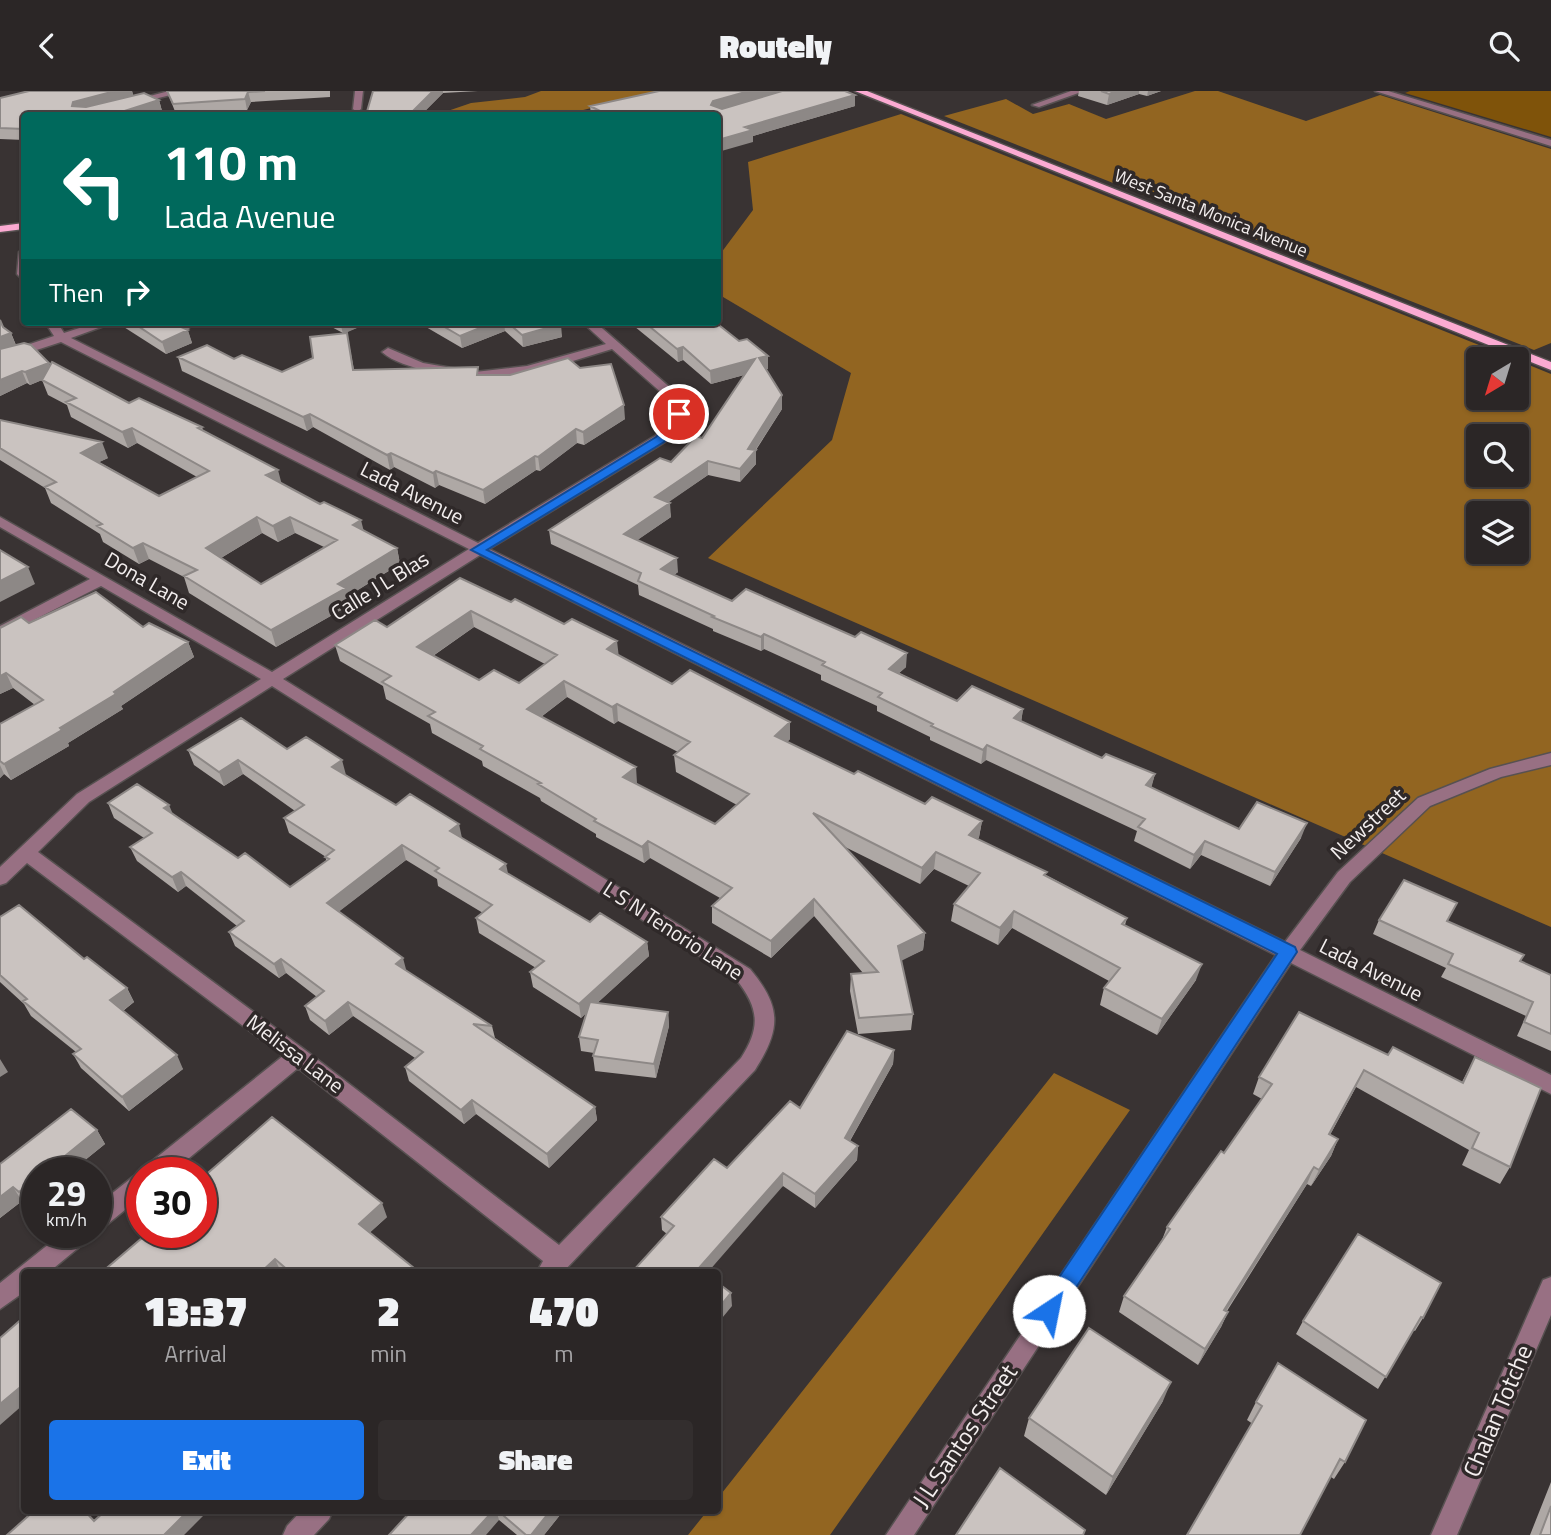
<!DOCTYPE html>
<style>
:root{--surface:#2b2626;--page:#332e2e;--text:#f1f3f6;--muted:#a6a5a7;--line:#474343;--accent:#1a73e8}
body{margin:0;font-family:"Titillium Web",sans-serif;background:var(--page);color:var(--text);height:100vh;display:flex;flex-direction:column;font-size:26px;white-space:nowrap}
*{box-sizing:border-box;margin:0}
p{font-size:23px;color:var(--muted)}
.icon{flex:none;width:38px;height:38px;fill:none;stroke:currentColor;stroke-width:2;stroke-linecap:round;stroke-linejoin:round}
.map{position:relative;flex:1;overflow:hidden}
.panel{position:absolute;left:21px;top:1178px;width:700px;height:245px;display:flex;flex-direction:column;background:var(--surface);border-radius:7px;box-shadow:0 2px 5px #0004,0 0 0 2px var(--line)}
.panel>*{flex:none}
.banner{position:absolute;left:21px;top:21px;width:700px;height:214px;border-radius:7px;box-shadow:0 2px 5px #0004,0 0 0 2px var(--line);background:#00695c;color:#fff;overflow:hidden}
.needle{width:46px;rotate:218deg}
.fabs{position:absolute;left:1466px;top:256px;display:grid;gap:14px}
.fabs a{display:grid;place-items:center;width:63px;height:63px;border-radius:7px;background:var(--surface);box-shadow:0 2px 5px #0004,0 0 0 2px var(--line);font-size:35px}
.speed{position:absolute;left:21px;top:1066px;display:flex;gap:14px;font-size:35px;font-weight:700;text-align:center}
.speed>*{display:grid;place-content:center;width:91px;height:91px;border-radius:50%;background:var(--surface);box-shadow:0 2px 5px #0004,0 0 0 2px var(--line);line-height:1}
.speed small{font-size:18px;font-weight:400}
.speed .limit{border:10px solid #d22;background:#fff;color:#111}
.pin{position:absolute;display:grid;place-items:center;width:60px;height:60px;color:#fff;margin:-30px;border:4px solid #fff;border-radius:50%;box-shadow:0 2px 7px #0007}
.me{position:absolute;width:77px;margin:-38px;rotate:34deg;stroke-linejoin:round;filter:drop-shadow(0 0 5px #0008)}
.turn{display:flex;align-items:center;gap:24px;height:147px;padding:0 28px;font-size:32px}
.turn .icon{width:91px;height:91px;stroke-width:2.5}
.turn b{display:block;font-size:49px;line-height:60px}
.then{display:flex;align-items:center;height:66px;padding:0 28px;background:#0003;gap:14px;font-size:26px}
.eta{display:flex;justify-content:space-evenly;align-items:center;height:119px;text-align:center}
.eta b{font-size:42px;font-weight:800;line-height:49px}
.cta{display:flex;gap:14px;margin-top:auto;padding:14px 28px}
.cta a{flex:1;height:80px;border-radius:7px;background:var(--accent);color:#fff;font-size:28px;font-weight:800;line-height:80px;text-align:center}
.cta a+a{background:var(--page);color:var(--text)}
header{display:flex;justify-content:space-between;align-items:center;height:91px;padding:0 28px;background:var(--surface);font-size:32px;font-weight:800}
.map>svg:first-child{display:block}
.green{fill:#7f530a}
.forest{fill:#926521;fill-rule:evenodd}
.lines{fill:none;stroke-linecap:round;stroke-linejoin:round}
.minor-casing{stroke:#575151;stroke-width:3}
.major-casing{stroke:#575151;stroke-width:3}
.minor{fill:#987083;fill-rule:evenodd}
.major{fill:#fbaad2;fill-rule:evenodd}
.wall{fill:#aea8a5;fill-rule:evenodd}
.shaded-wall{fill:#8d8886}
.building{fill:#cac3c0;stroke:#8d8886;stroke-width:2;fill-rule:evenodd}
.route{fill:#1a73e8;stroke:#114b97;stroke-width:2}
.labels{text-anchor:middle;stroke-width:7;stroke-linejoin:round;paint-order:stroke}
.far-street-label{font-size:18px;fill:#f3eeee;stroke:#2f2929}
.street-label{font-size:21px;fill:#f3eeee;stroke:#2f2929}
.near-street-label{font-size:24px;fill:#f3eeee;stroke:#2f2929}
</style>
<header><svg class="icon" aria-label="back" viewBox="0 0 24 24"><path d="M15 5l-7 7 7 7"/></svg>Routely<svg class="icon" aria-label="search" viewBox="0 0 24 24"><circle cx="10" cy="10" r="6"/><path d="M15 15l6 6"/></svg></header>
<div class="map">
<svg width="1551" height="1444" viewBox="0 0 1551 1444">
<rect width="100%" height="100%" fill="#393333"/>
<path class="green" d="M1410,0H1551V46L1405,2Z"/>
<path class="forest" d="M541,0H660L563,24H436L471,12L525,6Z
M1195,0H1218L1306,30L1380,4L1551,58V252L1534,259L944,25L1006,8L1033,23L1069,13L1106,28Z
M901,23L1514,268H1479V306H1517V269L1551,283V836L708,467L832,349L851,282L718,203V166L753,119L748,71ZM1479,345H1517V383H1479ZM1479,422H1517V460H1479Z
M1054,982L1130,1019L830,1444H688L708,1419H718V1407Z"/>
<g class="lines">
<defs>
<path id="minor" d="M169,0H187L89,24H77Z
M355,0H363L361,18L357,21L353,18Z
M1071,0H1084L1039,16L1032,14Z
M1375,0H1388L1551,49V55Z
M24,158V190L17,183L19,161Z
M45,231H57L64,242L98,231H115L71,247L478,452L655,345L668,331L672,311L612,258C550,277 491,297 427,280C412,276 393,271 382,261L388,257L423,272L475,281L527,275L606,253L582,231H595L682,307C688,325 677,339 665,351L489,458L1285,851L1338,781L1418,707L1490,678L1551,662V674L1501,686L1430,715L1350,791L1300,859L1551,984V1003L1291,872L914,1444H886L1276,864L480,464L283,588L750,878C782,916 781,938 755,979L563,1181H537L543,1170L298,977L171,1082H143L146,1075L283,965L27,772L6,792L0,794V776L77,703L261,588L101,495L0,546V535L90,488L0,436V426L272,581L469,458L61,251L0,271V263L54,245ZM272,595L736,888C759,917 761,936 741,967L559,1154L305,959L38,761L89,711Z
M142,1082V1105L104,1136L96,1139V1115L134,1085Z
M64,1141H92L89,1148L49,1181H24V1201L0,1218V1192Z
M1551,1186V1224L1457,1444H1431L1543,1189Z
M302,1419H333L329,1428L314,1444H283L287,1435Z"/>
<path id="major" d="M855,0H867L1551,271V279Z
M24,132V138L0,141V135Z"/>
</defs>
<use href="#minor" class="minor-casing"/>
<use href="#major" class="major-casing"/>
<use href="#minor" class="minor"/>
<use href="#major" class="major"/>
</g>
<path class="wall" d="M29,0H132L133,4L159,9L162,20L24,24V49L0,48V7Z
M167,0H330V6L251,11L247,19L176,23Z
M373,0H478L443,2L421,24H366Z
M658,0H845L855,4V15L753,45V51L718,24H591L590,15Z
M1079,0H1161L1147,5L1139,3L1107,14L1078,5Z
M0,229L3,236L11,242L16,254L50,274L129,312L202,336L203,339L281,392L364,440L397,457L400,473L348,505L350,514L276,556L189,502L184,486L149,468L139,473L103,451L100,443L51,412L45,397L0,369V329L108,367L99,371L159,405L197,386L137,352L128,357L71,326L67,314L48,304L42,289L30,294L27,292L0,305ZM262,442L278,451L295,442L324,456L261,493L221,467Z
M116,231H205L187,238L192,252L166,263Z
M322,231H371L344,242H347L354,279L479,284L625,328L584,354L577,352L540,380L536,379L485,413L439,394L435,397L394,376L390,379L313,336L307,340L182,280L178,266L234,268L282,281L313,267L343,242Z
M381,231H558L562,246L523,256L505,240L462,257L426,236L381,233Z
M629,231H715L739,250L768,265V278H766L782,318L756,359V373L740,391L708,384L668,411L671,426L637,449L678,481L674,484L732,510L906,576L899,582L957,610L1023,618L1021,631L1102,667L1155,683L1151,696L1239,738L1301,747L1270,795L1201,764L1190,778L1134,750L1137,740L986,669L981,673L930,649V646L877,620V615L821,589V584L764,558L761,560L713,540V538L639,504L638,494L551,453L549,439L671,371L702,347L744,284L711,293L683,269L678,271Z
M460,487L619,565L672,593L790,631V648L787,651L854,683L925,713L982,730L979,746L978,748L1127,827L1125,834L1196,889L1157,944L1100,914L1104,897L1109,890L1012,837L998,854L951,830L954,813L969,795L934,778L920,793L843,755L925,842L923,859L901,869L913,923L911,939L858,943L850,900L851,883L863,882L814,825L771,867L712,832V815L720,807L650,767L644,772L596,746V743L541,710L540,707L483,675L482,670L432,642L430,633L386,608L383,595L340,570L335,554L387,536ZM474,536L545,573L519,592L479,589L433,565ZM567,606L614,633L618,630L678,661L674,664L676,681L737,714L715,733L636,693L637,692L541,626Z
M29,532L143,536L188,551L194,566L121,615L123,618L68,652L69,655L11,689L4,683L0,687V633L35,614L13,597L0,603V537Z
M287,658L346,684L396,714L462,748L508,783L590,831L647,851L649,865L597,912L668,921L669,935L656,987L595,980L593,965L594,962L581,960L579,946L586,922L581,927L533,896L530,881L536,877L479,842L476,827L483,822L438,795L437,788L406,769L339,820L406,880L492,935L495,947L595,1016L597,1029L549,1077L476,1023L464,1033L409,990L405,976L415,967L353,925L329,944L310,929L305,915L317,906L286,882L279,887L235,855L229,841L237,835L186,795L178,801L137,770L130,756L144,747L114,727L108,712L172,722L238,767L290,796L326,770V766L289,742L284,727L295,720L243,683L224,695L194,674L188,659Z
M0,826L127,897L134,911L123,920L183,978L129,1020L81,977L73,963L76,961L31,925L24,913L0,891Z
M1379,829L1448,830L1520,870L1551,884V960L1517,945L1526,925L1441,886L1446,877L1373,843Z
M894,959L893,973L850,1050L858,1055L857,1069L815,1117L783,1095L667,1143L662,1139L661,1126L727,1077L800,1017Z
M1388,964L1462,991L1475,966L1510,1076L1500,1093L1462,1074L1469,1059L1356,996L1330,1044L1338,1048L1331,1065L1311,1095L1307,1093L1227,1220L1228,1221L1221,1236L1198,1274L1119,1221L1124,1205L1162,1149L1167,1136L1224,1062L1262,1008L1253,1003L1259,986Z
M97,1039L105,1053L69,1082H37L28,1115L22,1110L0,1127V1073Z
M387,1126L369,1142L419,1181H102Z
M1358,1143L1423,1227L1415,1240L1413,1239L1378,1298L1296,1243L1303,1230Z
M1163,1310L1106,1404L1024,1345L1029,1327Z
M1256,1311L1345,1371L1334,1388L1247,1329Z
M1551,1391V1444H1530Z
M412,1419H564L544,1444H517L499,1429Z"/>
<path class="shaded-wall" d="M115,0H132L134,6L76,21L72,15L73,11Z
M433,0H443V2L421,24H409Z
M749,0H787L713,21L711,14L713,10Z
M1116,0H1139V3L1107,14L1109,3Z
M1148,0H1161L1147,5Z
M248,1L251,11L247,19L245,8Z
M855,4V15L753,45V51L718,61V49L745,36Z
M159,9L162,20L148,24H112Z
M170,231H205L174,244Z
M340,231H371L343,243Z
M495,231H504L505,240L462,257L460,245Z
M561,233L562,246L523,256L522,244Z
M188,239L192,252L166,263L162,251Z
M11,242L16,255L0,261V246Z
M683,256V269L678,271L677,258Z
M768,265V278L759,280V267Z
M755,268V281L711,293L710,280Z
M49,272L54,284L30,294L25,281Z
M22,280L27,292L0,305V289Z
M782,304V318L754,361L756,359V373L740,391V378L748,358Z
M624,314L625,328L584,354L583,341Z
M310,323L313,336L307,340L303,326Z
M132,337L137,352L128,357L122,341Z
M576,338L577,352L540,380L538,366Z
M102,351L108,367L87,377L81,362Z
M391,362L394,376L390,379L387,364Z
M535,365L536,379L485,413L483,399Z
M708,370V384L656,420L655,406Z
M278,379L282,394L266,384Z
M436,380L439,394L435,397L433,382Z
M670,412L671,426L626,457L624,443Z
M257,426L262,442L211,473L206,457Z
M290,426L295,442L278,451L273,435Z
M361,429L365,445L353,434Z
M143,452L149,468L139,473L133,457Z
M397,457L400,473L348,505L350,514L276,556L271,539L338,493Z
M677,467L678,481L662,492L661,478Z
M28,476L35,493L0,511V490Z
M471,520L474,536L421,573L417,556Z
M764,543V558L761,560V546Z
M617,550L619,567L607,558Z
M188,551L194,566L121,615L123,618L68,652L69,655L11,689L4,673L60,637Z
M907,562L906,576L888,592L889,578Z
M6,582L13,597L0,603V585Z
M564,590L567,606L529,635L527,618Z
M617,613L618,630L614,633L612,616Z
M1023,618L1021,632L1014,627Z
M790,631V648L775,661V645Z
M987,654L986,669L981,673L983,659Z
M238,669L243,683L224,695L219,681Z
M342,669L346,684L332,676Z
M0,674L4,683L0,687Z
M636,676L637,692L624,703L623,686Z
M1155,683L1151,698L1146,694Z
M169,714L175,728L164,717Z
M982,730L979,746L967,760L969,744Z
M1307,732L1301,747L1270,795L1275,781Z
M459,733L462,747L450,740Z
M648,750L650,767L644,772L642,756Z
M1205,750L1201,764L1190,778L1194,764Z
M402,754L406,769L332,826L327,812Z
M936,761L934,778L920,793L922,777Z
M506,773L509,787L500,778Z
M181,781L186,795L178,801L172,786Z
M814,808V825L771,867V850Z
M1014,820L1012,837L998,854L1000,837Z
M925,842L923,859L897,872L898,855Z
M647,851L649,865L581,927L579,913Z
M403,867L407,882L396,873Z
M281,868L286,882L279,887L274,873Z
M1202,873L1196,889L1157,944L1162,928Z
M127,897L134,911L117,924L110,909Z
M348,911L353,925L329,944L325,930Z
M668,921L669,935L656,987L654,973Z
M894,959L893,973L844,1060L845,1047Z
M177,964L183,978L129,1020L122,1006Z
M0,968L8,981L0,986Z
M1364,979L1356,996L1321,1060L1329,1043Z
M472,1009L476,1023L464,1033L461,1019Z
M595,1016L597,1029L549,1077L547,1063Z
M97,1039L105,1053L69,1082H44Z
M1338,1048L1331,1065L1311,1095L1319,1079Z
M858,1055L857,1069L815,1117V1103Z
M1314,1076L1307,1093L1217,1234L1224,1219Z
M783,1082V1095L708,1181H699L698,1178Z
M37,1087V1108L28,1115L19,1101Z
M13,1096L22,1110L0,1127V1106Z
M382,1112L387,1126L364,1147L359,1133Z
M275,1168L281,1181H261Z
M731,1202L732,1215L718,1232V1218Z
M1228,1221L1221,1236L1198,1274L1205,1258Z
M1171,1291L1163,1310L1106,1404L1113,1386Z
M24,1293V1313L0,1334V1313Z
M189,1419H209L184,1444H164Z
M494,1419H496L499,1429L486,1444H471Z
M551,1419H564L544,1444H531Z"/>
<path class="building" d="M29,0H115L73,11L72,15L86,16L144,2L159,9L112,24H24V38L0,37V7Z
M167,0H265L248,1L245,8L173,13Z
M373,0H433L409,24H366Z
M659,0H749L713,10L711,14L722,18L782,0H845L855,4L745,36L753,39L718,49V24H608L590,15Z
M1101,0H1116L1109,3Z
M0,229L3,236L11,242L0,246Z
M132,231H170L188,239L162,251Z
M436,231H495L460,245Z
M507,231H558L561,233L522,244Z
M644,231H715L739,250L747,248L768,265L759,267L782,304L748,358L756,359L740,378L708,370L655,406L670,412L624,443L677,467L661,478L732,510L746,498L855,546L861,541L907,562L889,578L957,610L972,595L1023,618L1014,627L1102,667L1106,663L1155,683L1146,694L1239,738L1257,711L1307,732L1275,781L1205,750L1194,764L1138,736L1145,728L987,654L983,659L931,635L933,633L878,606L882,602L822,574L825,571L764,543L761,546L712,526L714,525L638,490L641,482L549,439L660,367L671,371L696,345L702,347L755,268L710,280L683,256L677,258Z
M347,242L353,279L478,276L477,284H510L568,267L580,277L611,273L624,314L583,341L576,338L538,366L535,365L483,399L436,380L433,382L391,362L387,364L310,323L303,326L178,266L207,254L234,268L242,264L282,281L313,267L310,246Z
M24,252L31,254L49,272L25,281L22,280L0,289V258Z
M52,271L129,312L139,307L202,336L198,337L278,379L266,384L320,413L324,411L361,429L353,434L397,457L338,493L346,497L271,539L184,485L197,479L143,452L133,457L97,435L102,433L45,396L56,391L0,357V329L102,351L81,362L159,405L209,380L132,337L122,341L66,311L76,307L42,289ZM257,426L273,435L290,426L337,449L261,493L206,457Z
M0,459L28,476L0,490Z
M460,487L511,511L515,508L564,533L572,528L617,550L607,558L672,593L690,579L790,631L775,645L854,683L858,680L925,713L932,706L982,730L969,744L1047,781L1044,784L1127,827L1122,833L1202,873L1162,928L1104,897L1120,877L1014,820L1000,837L954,813L980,782L936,761L922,777L813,722L925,842L898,855L913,923L859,927L851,883L878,881L814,808L771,850L712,815L732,797L648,750L642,756L594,730L596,728L538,693L541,692L480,658L483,655L428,625L435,621L382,591L391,585L335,554L375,529L387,536ZM471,520L557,564L519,592L494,579L479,589L417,556ZM564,590L612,616L617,613L690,651L674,664L749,703L715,733L623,686L636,676L527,618Z
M96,501L143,536L149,532L188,551L114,601L116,603L60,637L62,639L4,673L0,670V633L43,609L6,582L0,585V537L21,526L29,532Z
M241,627L287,658L306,646L342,669L332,676L396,714L410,703L459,733L450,740L506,773L500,778L590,831L600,822L647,851L579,913L530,881L544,870L476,827L492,814L435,780L439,777L402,754L327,812L403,867L396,873L492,935L473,933L595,1016L547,1063L472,1009L461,1019L405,976L423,961L348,911L325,930L305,915L324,900L281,868L274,873L229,841L244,830L181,781L172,786L130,756L152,742L108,712L137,693L169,714L164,717L238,767L245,762L290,796L329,768L325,766L334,759L284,727L304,714L238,669L219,681L188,659Z
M1404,789L1457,812L1447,830L1524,864L1520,870L1551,884V943L1524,931L1533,911L1448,873L1453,863L1379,829Z
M19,814L84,868L87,866L127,897L110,909L177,964L122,1006L73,963L81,958L23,910L27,908L0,884V826Z
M590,911L668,921L654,973L593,965L598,949L579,946Z
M1299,921L1388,964L1393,956L1463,992L1475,966L1541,997L1510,1076L1472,1057L1479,1042L1364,979L1329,1043L1338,1048L1319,1079L1314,1076L1224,1219L1228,1221L1205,1258L1124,1205L1170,1138L1167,1136L1190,1103L1221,1060L1224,1062L1272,993L1259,986Z
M847,940L894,959L845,1047L858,1055L815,1103L783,1082L698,1178L703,1181H632L674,1135L661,1126L714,1068L727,1077L790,1010L800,1017Z
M71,1018L97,1039L44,1082H37V1087L19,1101L13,1096L0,1106V1073Z
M272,1026L382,1112L359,1133L419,1181H290L275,1168L261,1181H102L149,1141H201V1088Z
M1358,1143L1441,1192L1423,1227L1421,1226L1386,1286L1303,1230Z
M718,1192L731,1202L718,1218Z
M24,1226V1293L0,1313V1247Z
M1089,1237L1171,1291L1113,1386L1029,1327Z
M1278,1272L1366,1329L1345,1371L1340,1368L1300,1444H1187L1262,1315L1256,1311Z
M1000,1377L1085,1439L1083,1444H956Z
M1551,1415V1444H1540Z
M35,1419H84L94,1430L106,1419H189L164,1444H7Z
M412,1419H494L471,1444H389Z
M497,1419H551L531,1444H526Z"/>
<path class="route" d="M679,319L685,323L677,338L664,351L487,459L1295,856L1297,861L1056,1227L1049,1230L1041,1227L1038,1220L1041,1213L1277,863L471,459L656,346L668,334L675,320Z"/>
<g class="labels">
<g class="far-street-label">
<text transform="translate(1211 122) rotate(22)" y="6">West Santa Monica Avenue</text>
</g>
<g class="street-label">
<text transform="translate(412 402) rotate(27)" y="7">Lada Avenue</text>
<text transform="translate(147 490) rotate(30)" y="7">Dona Lane</text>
<text transform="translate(380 495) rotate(-32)" y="7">Calle J L Blas</text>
<text transform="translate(1368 733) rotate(-43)" y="7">Newstreet</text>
<text transform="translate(673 840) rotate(33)" y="7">L S N Tenorio Lane</text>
<text transform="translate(1371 879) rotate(27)" y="7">Lada Avenue</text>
<text transform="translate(295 963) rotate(37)" y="7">Melissa Lane</text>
</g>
<g class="near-street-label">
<text transform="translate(1498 1320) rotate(-67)" y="8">Chalan Totche</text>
<text transform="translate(965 1345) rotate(-56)" y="8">J L Santos Street</text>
</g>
</g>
</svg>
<div class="fabs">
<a><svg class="needle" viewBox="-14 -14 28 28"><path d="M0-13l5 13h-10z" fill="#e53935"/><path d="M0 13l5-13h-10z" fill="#a6a5a7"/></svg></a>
<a><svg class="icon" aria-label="search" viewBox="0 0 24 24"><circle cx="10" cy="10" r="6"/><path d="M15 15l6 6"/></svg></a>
<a><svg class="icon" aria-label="layers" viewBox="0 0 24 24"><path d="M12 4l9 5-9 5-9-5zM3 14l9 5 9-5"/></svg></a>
</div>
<div class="speed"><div>29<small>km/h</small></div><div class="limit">30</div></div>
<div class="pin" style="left:679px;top:323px;background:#d93025"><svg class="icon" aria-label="arrive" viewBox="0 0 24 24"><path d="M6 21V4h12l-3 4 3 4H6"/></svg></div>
<svg class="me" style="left:1049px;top:1220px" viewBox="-20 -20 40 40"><circle r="19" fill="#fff"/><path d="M0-13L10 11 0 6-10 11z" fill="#1a73e8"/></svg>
<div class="banner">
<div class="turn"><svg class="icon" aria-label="left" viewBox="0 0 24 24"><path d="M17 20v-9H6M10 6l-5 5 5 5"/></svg><div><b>110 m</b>Lada Avenue</div></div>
<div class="then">Then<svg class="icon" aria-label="right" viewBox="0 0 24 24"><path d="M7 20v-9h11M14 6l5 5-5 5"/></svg></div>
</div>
<section class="panel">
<div class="eta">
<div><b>13:37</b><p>Arrival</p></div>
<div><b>2</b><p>min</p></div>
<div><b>470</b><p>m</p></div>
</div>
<div class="cta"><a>Exit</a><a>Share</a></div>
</section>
</div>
